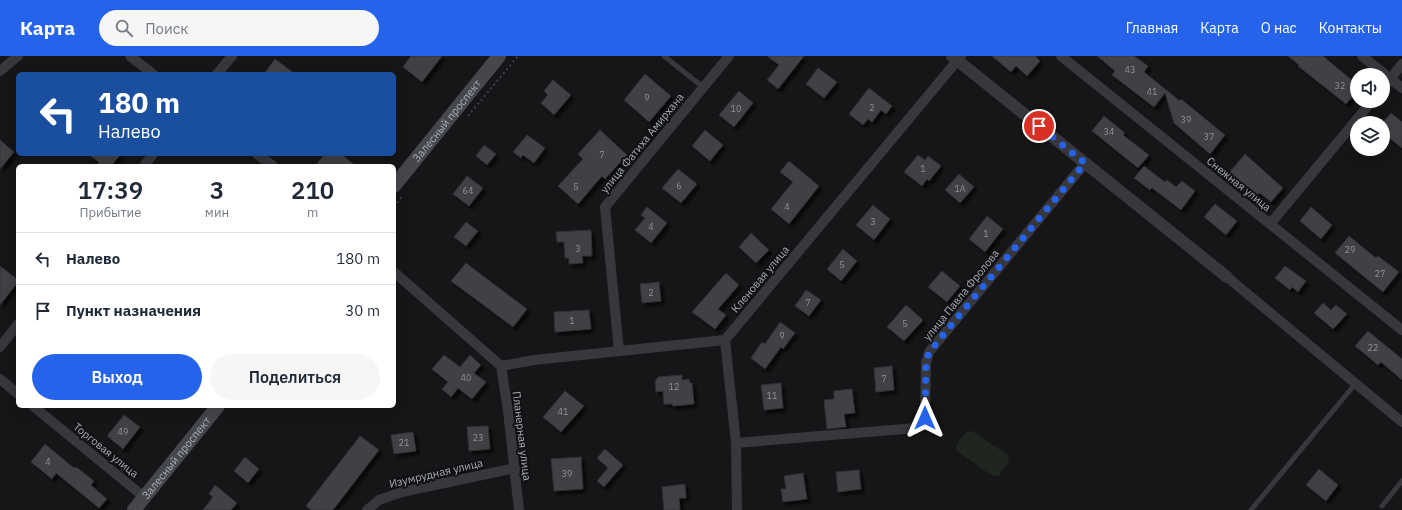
<!DOCTYPE html>
<html lang="ru">
<meta charset="utf-8">
<style>
:root{--surface:#fff;--page:#f6f6f7;--text:#1f2937;--muted:#747a83;--line:#e0e1e3;--accent:#2563eb}
body{margin:0;font-family:"IBM Plex Sans",sans-serif;background:var(--page);color:var(--text);height:100vh;display:flex;flex-direction:column;font-size:15px;white-space:nowrap}
*{box-sizing:border-box;margin:0}
p{font-size:13px;color:var(--muted)}
.icon{flex:none;width:22px;height:22px;fill:none;stroke:currentColor;stroke-width:2;stroke-linecap:round;stroke-linejoin:round}
.map{position:relative;flex:1;overflow:hidden}
.details{position:absolute;left:16px;top:108px;width:380px;height:244px;display:flex;flex-direction:column;background:var(--surface);border-radius:6px;box-shadow:0 4px 16px #0002}
.details>*{flex:none}
.guide{position:absolute;left:16px;top:16px;width:380px;height:84px;border-radius:6px;box-shadow:0 4px 16px #0002;background:#1a4fa0;color:#fff;overflow:hidden}
.buttons{position:absolute;left:1350px;top:12px;display:grid;gap:8px}
.buttons a{display:grid;place-items:center;width:40px;height:40px;border-radius:50%;background:var(--surface);box-shadow:0 4px 16px #0002;font-size:20px}
.pin{position:absolute;display:grid;place-items:center;width:34px;height:34px;color:#fff;margin:-17px;border:2px solid #fff;border-radius:50%;box-shadow:0 1px 4px #0007}
.me{position:absolute;width:44px;margin:-22px;rotate:0deg;stroke-linejoin:round;filter:drop-shadow(0 0 3px #0008)}
.turn{display:flex;align-items:center;gap:14px;height:84px;padding:0 16px;font-size:18px}
.turn .icon{width:52px;height:52px;stroke-width:2.5}
.turn b{display:block;font-size:28px;line-height:34px}
.eta{display:flex;justify-content:space-evenly;align-items:center;height:68px;text-align:center}
.eta b{font-size:24px;font-weight:600;line-height:28px}
.primary-button{display:flex;gap:8px;margin-top:auto;padding:8px 16px}
.primary-button a{flex:1;height:46px;border-radius:24px;background:var(--accent);color:#fff;font-size:16px;font-weight:600;line-height:46px;text-align:center}
.primary-button a+a{background:var(--page);color:var(--text)}
ul{padding:0;list-style:none}
li{display:flex;align-items:center;gap:12px;height:52px;padding:0 16px;border-top:1px solid var(--line)}
li div{flex:1}
li b{display:block;font-size:15px}
li em{font-style:normal}
header{display:flex;align-items:center;gap:24px;box-sizing:border-box;height:56px;padding:0 20px;background:var(--accent);color:#fff}
header strong{font-size:19px}
nav{display:flex;gap:22px;margin-inline-start:auto;font-size:14px}
.search{width:280px;height:36px;background:var(--page);display:flex;align-items:center;gap:10px;box-sizing:border-box;padding:0 14px;border-radius:22px;color:var(--muted);font-size:15px}
.map>svg:first-child{display:block}
.garden{fill:#1e261f}
.building{fill:#404145;stroke:#303034;filter:url(#shadow)}
.lines{fill:none;stroke-linecap:round;stroke-linejoin:round}
.path{stroke:#3d3f44;stroke-width:2;stroke-dasharray:2 3;stroke-linecap:butt}
.service{stroke:#37383d;stroke-width:5}
.minor{stroke:#37383d;stroke-width:10}
.tertiary{stroke:#37383d;stroke-width:12}
.secondary{stroke:#45474d;stroke-width:14}
.route{stroke:#2563eb;stroke-width:7;stroke-dasharray:0 12.6}
.labels{text-anchor:middle;stroke-width:4;stroke-linejoin:round;paint-order:stroke}
.number-label{font-size:9px;fill:#8e929b}
.street-label{font-size:11px;fill:#a8adb8;stroke:#111113}
</style>
<header>
<strong>Карта</strong>
<div class="search"><svg class="icon" aria-label="search" viewBox="0 0 24 24"><circle cx="10" cy="10" r="6"/><path d="M15 15l6 6"/></svg>Поиск</div>
<nav><a>Главная</a><a>Карта</a><a>О нас</a><a>Контакты</a></nav>
</header>
<div class="map">
<svg width="1402" height="454" viewBox="0 0 1402 454">
<defs>
<filter id="shadow"><feDropShadow dx="3.5" dy="3.5" stdDeviation="1" flood-color="#0009"/></filter>
</defs>
<rect width="100%" height="100%" fill="#161618"/>
<path class="garden" d="M972,375L1008,399L1009,405L999,420L991,419L957,395L956,389L966,376Z"/>
<path class="building" d="M411,0H442L422,26L403,11Z
M767,0H804L778,33L767,24L779,9Z
M992,0H1035L1040,5L1027,20L1016,10L1011,16Z
M1097,0H1134L1148,10L1144,16L1180,45L1181,43L1225,79L1210,98L1174,67L1165,37L1154,51L1112,19L1115,15Z
M1288,0H1323L1355,27L1353,30L1357,33V35L1346,48L1298,10L1299,9Z
M275,3L295,18H264Z
M818,12L837,26L824,42L806,28Z
M645,18L671,40L649,66L624,44Z
M553,24L571,39L554,59L541,47L548,39L544,35Z
M869,32L892,50L886,58L881,54L872,66L868,63L863,69L849,58Z
M739,35L753,47L734,71L719,59Z
M1391,57L1402,66V92L1383,77V66Z
M1104,60L1125,77L1123,79L1149,99L1138,112L1092,75Z
M600,74L627,99L605,123L602,120L578,148L558,130L583,103L578,98Z
M705,74L723,89L710,105L692,90Z
M527,79L545,92L534,107L523,99L521,102L513,96Z
M0,84L14,96L0,113Z
M484,89L496,98L487,109L476,100Z
M88,98H121L111,110H96L99,106Z
M325,98H341L356,110H315Z
M1245,98L1283,132L1271,146L1260,137L1256,140L1229,117Z
M918,99L925,104L928,100L941,110L929,125L927,123L922,130L904,116Z
M789,105L819,130L789,168L771,153L793,126L780,116Z
M1144,110L1165,126L1167,124L1176,131L1182,125L1195,135L1181,154L1152,132L1150,134L1134,122Z
M678,113L697,128L681,147L662,132Z
M959,118L974,131L960,147L945,134Z
M467,120L483,132L469,150L453,138Z
M1215,148L1237,165L1226,179L1204,161Z
M873,149L890,163L874,184L856,169Z
M647,151L667,167L651,187L635,174L645,162L641,159Z
M1311,151L1332,169L1321,183L1300,165Z
M987,160L1003,173L985,196L969,183Z
M466,166L478,175L466,190L454,181Z
M591,174L592,200H582L583,207L569,208V202H565L564,186H557L556,176Z
M751,177L769,194L756,207L739,191Z
M1349,180L1376,202L1378,200L1399,216L1383,236L1335,197Z
M843,193L857,205L841,225L827,213Z
M466,207L527,253L513,271L451,225Z
M0,210L18,224V226L0,249Z
M1285,210L1306,225L1298,236L1292,231L1290,234L1275,222Z
M942,215L960,230L947,246L928,231Z
M726,217L739,229L718,253L726,259L715,273L692,256Z
M659,226L661,245L642,247L640,228Z
M806,234L821,244L809,260L795,250Z
M1323,247L1331,254L1336,249L1347,258L1333,273L1314,257Z
M906,249L923,264L904,285L887,271Z
M589,254L591,273L555,276L554,256Z
M780,266L795,277L783,293L781,291L765,313L751,302L762,286L765,288Z
M1368,275L1402,303V324L1381,306L1378,309L1355,290Z
M444,299L460,311L470,299L481,309L474,317L486,326L472,343L458,332L451,341L442,333L448,326L432,313Z
M892,310L894,334L876,336L874,312Z
M682,319V324L689,323L690,327H692L694,348L673,350L672,348H664L663,335L656,336L655,326L658,321Z
M781,327L783,352L764,354L761,329Z
M852,333L855,357L844,358L846,371L827,373L824,344L834,343V335Z
M565,335L584,350L561,376L543,361Z
M124,359L140,371L123,393L107,380Z
M488,370L490,393L469,395L467,371Z
M413,376L416,395L394,398L391,379Z
M360,380L379,394L333,454H311L306,450Z
M45,388L74,412L76,411L94,425L91,429L107,443L99,452L56,417L52,423L31,406Z
M605,393L623,409L604,431L597,425L608,412L597,402Z
M245,401L259,413L248,427L234,415Z
M581,401L583,433L554,435L551,403Z
M1319,413L1338,429L1326,445L1306,429Z
M859,414L861,433L838,436L836,416Z
M803,417L807,443L783,446L781,433H786L784,420Z
M685,428L686,442H679L680,454H664L662,431Z
M215,429L237,447L231,454H203L213,441L209,438Z"/>
<g class="lines">
<path class="path" d="M468,60L518,0
M394,151L403,139"/>
<path class="service" d="M664,0L703,31
M1382,450L1402,425
M1251,454L1356,327"/>
<path class="minor" d="M130,0L153,18
M1061,0L1402,274
M1362,0L1402,32
M0,15L18,0
M217,18L232,0
M1383,32L1402,8
M257,98L273,110
M144,110L153,98
M1270,168L1372,45
M394,216L501,310
M1227,221L1402,366
M725,284L736,387L737,454
M0,291L18,268
M619,295L605,151L729,0
M501,310L534,304L725,284L961,0
M501,310L508,355L519,454
M0,323L18,338
M33,350L144,441
M736,387L916,372L925,362L926,307L929,296L1085,107
M367,454L379,444L402,436L515,412"/>
<path class="tertiary" d="M952,0L1227,221"/>
<g class="secondary">
<path id="s1" d="M394,130L499,0"/>
<path id="s2" d="M134,454L218,350"/>
</g>
</g>
<g class="lines">
<path class="route" d="M925,362L926,307L929,296L1085,107L1039,70"/>
</g>
<g class="labels">
<g class="number-label">
<text x="1130" y="17">43</text>
<text x="1340" y="33">32</text>
<text x="1152" y="39">41</text>
<text x="647" y="45">9</text>
<text x="872" y="55">2</text>
<text x="736" y="56">10</text>
<text x="1186" y="67">39</text>
<text x="1109" y="79">34</text>
<text x="1209" y="84">37</text>
<text x="602" y="102">7</text>
<text x="923" y="116">1</text>
<text x="679" y="133">6</text>
<text x="576" y="134">5</text>
<text x="960" y="136">1А</text>
<text x="468" y="138">64</text>
<text x="787" y="154">4</text>
<text x="873" y="169">3</text>
<text x="651" y="174">4</text>
<text x="986" y="181">1</text>
<text x="578" y="196">3</text>
<text x="1350" y="197">29</text>
<text x="842" y="212">5</text>
<text x="1380" y="221">27</text>
<text x="651" y="240">2</text>
<text x="808" y="250">7</text>
<text x="572" y="268">1</text>
<text x="905" y="271">5</text>
<text x="782" y="283">9</text>
<text x="1373" y="295">22</text>
<text x="466" y="325">40</text>
<text x="884" y="326">7</text>
<text x="674" y="334">12</text>
<text x="772" y="343">11</text>
<text x="563" y="359">41</text>
<text x="123" y="379">49</text>
<text x="478" y="385">23</text>
<text x="404" y="390">21</text>
<text x="48" y="409">4</text>
<text x="567" y="421">39</text>
</g>
<g class="street-label">
<text dy="4" stroke="none"><textPath href="#s1" startOffset="84">Залесный проспект</textPath></text>
<text transform="translate(642 87) rotate(-51)" y="4">улица Фатиха Амирхана</text>
<text transform="translate(1239 128) rotate(39)" y="4">Снежная улица</text>
<text transform="translate(760 223) rotate(-50)" y="4">Кленовая улица</text>
<text transform="translate(961 239) rotate(-51)" y="4">улица Павла Фролова</text>
<text transform="translate(522 380) rotate(83)" y="4">Планерная улица</text>
<text transform="translate(106 394) rotate(39)" y="4">Торговая улица</text>
<text dy="4" stroke="none"><textPath href="#s2" startOffset="67">Залесный проспект</textPath></text>
<text transform="translate(436 417) rotate(-13)" y="4">Изумрудная улица</text>
</g>
</g>
</svg>
<div class="buttons">
<a><svg class="icon" aria-label="sound" viewBox="0 0 24 24"><path d="M4 9h4l5-4v14l-5-4H4zM17 9q2 3 0 6"/></svg></a>
<a><svg class="icon" aria-label="layers" viewBox="0 0 24 24"><path d="M12 4l9 5-9 5-9-5zM3 14l9 5 9-5"/></svg></a>
</div>
<div class="pin" style="left:1039px;top:70px;background:#d93025"><svg class="icon" aria-label="arrive" viewBox="0 0 24 24"><path d="M6 21V4h12l-3 4 3 4H6"/></svg></div>
<svg class="me" style="left:925px;top:362px" viewBox="-20 -20 40 40"><path d="M0-17L14 15 0 8-14 15z" fill="#2563eb" stroke="#fff" stroke-width="4"/></svg>
<div class="guide">
<div class="turn"><svg class="icon" aria-label="left" viewBox="0 0 24 24"><path d="M17 20v-9H6M10 6l-5 5 5 5"/></svg><div><b>180 m</b>Налево</div></div>
</div>
<section class="details">
<div class="eta">
<div><b>17:39</b><p>Прибытие</p></div>
<div><b>3</b><p>мин</p></div>
<div><b>210</b><p>m</p></div>
</div>
<ul>
<li><svg class="icon" aria-label="left" viewBox="0 0 24 24"><path d="M17 20v-9H6M10 6l-5 5 5 5"/></svg><div><b>Налево</b></div><em>180 m</em></li>
<li><svg class="icon" aria-label="arrive" viewBox="0 0 24 24"><path d="M6 21V4h12l-3 4 3 4H6"/></svg><div><b>Пункт назначения</b></div><em>30 m</em></li>
</ul>
<div class="primary-button"><a>Выход</a><a>Поделиться</a></div>
</section>
</div>
